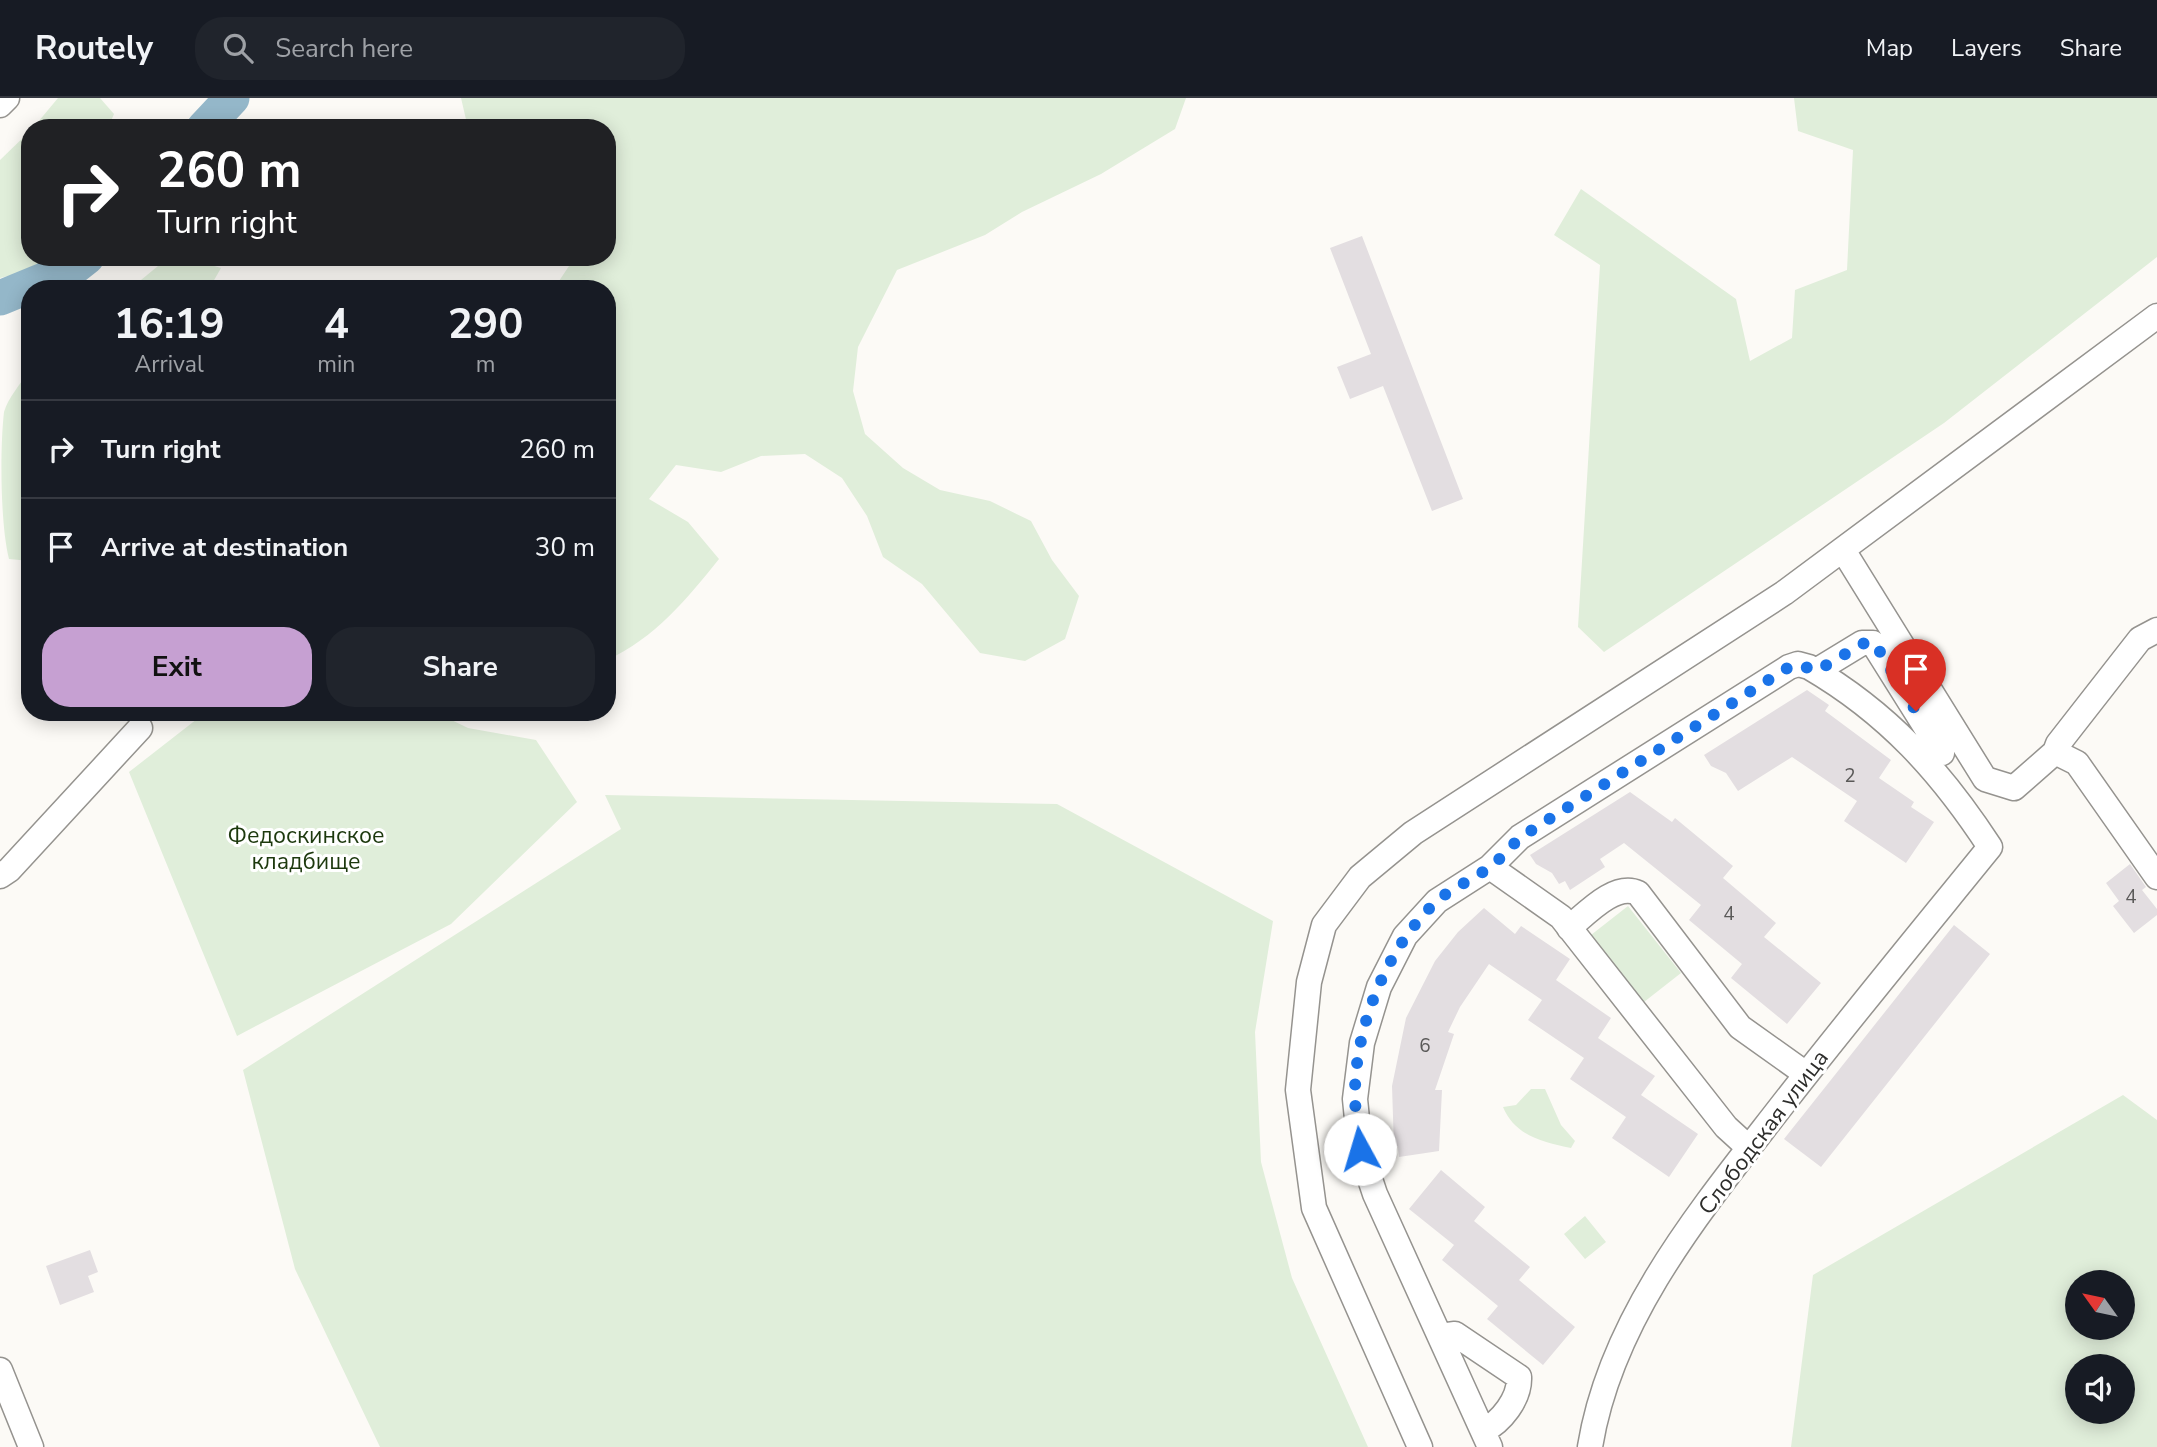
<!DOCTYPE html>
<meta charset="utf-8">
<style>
:root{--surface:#171b24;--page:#20242c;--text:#f1f3f6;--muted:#9ea1a6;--line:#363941;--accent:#c6a0d2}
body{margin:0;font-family:"Nunito Sans",sans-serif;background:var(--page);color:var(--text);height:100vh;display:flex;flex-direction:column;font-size:26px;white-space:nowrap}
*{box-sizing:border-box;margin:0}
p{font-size:23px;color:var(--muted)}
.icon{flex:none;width:38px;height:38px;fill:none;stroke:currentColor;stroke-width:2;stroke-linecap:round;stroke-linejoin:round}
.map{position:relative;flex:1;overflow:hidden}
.drawer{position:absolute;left:21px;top:182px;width:595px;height:441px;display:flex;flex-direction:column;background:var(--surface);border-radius:28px;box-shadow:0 4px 18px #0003}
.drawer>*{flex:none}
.guide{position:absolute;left:21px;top:21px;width:595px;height:147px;border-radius:28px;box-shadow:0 4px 18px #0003;background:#202124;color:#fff;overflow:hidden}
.needle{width:46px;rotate:303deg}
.buttons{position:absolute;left:2065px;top:1172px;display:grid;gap:14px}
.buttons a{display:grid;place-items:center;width:70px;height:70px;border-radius:50%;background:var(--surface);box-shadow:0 4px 18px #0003;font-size:35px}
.pin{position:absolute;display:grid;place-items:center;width:60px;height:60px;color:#fff;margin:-72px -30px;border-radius:50% 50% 50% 0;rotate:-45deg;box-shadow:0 0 7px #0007}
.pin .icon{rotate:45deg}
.me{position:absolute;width:77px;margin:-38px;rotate:354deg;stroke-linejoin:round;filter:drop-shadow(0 0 5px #0008)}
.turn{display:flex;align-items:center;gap:24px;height:147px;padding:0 21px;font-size:32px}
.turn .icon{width:91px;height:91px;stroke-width:2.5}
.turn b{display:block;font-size:49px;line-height:60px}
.eta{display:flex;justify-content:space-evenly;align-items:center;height:119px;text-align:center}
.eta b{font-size:42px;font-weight:700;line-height:49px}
.cta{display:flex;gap:14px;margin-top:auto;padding:14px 21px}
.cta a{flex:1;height:80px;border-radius:28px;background:var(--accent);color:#111;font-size:28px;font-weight:700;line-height:80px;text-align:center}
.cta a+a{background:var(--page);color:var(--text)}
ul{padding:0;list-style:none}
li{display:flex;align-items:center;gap:21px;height:98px;padding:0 21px;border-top:2px solid var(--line)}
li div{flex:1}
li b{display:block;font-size:26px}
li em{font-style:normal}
header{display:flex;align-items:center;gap:42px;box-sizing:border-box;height:98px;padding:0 35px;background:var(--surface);border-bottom:2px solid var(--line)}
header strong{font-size:33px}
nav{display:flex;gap:38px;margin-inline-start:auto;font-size:24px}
.search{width:490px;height:63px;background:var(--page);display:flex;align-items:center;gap:18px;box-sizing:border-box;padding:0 24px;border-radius:28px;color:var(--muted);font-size:26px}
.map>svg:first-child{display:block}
.green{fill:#e0eeda;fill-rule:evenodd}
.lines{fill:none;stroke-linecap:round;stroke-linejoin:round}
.river{stroke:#94b7c9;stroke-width:35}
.building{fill:#e3dee1}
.minor-casing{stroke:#95938f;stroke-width:27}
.minor{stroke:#fff;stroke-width:24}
.route{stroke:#1a73e8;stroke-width:12;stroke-dasharray:0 21.6}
.labels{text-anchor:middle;stroke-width:6;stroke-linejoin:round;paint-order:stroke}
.number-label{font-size:19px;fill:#5a5958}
.park-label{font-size:23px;fill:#1d390e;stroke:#fff}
.street-label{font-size:23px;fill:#2d2d2b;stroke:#fff}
</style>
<header>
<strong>Routely</strong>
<div class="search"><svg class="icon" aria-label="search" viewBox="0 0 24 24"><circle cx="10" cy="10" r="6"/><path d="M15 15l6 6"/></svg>Search here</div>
<nav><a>Map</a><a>Layers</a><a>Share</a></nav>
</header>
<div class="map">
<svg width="2157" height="1349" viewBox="0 0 2157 1349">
<rect width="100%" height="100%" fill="#fcfaf6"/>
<path class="green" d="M58,0H100L114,16L108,30H33Z
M461,0H1186L1175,31L1101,76L1022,114L985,137L897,172L858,249L853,293L865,336L903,370L940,392L990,403L1031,423L1052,462L1079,498L1065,541L1025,563L980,555L922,486L883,459L867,418L842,380L805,356L761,358L721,374L676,367L649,401L688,424L719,461C687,501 655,540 607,562V191H502L510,183L557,186L575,159H607V30H468Z
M1794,0H2157V159L1944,325L1604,554L1578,529L1600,167L1554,137L1581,91L1736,201L1750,263L1792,240L1795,192L1847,172L1853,52L1798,33Z
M30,33V159H56L51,167L0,180V62Z
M169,159H184L221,170L209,191H130Z
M30,272V463L9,461C0,425 0,349 4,314C8,300 21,285 30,272Z
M206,614H435L468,630L536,642L577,704L451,826L237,938L129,674Z
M605,697L1057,706L1273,823L1255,934L1261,1064L1292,1180L1368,1349H380L295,1171L243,972L621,731Z
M1628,808L1681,875L1644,904L1591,837Z
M1531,991H1545L1561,1027L1575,1043L1571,1050C1543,1044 1515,1038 1503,1009L1516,1007Z
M2123,997L2157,1022V1349H1791L1813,1177ZM2077,1185H2123V1230H2077ZM2077,1269H2123V1314H2077Z
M1585,1118L1606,1144L1585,1161L1564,1136Z"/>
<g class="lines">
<path class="river" d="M204,30L232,0
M0,200L73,170L87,159"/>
</g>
<path class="building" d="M1362,138L1463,401L1432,413L1383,288L1350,301L1337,269L1371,256L1330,150Z
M1807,592L1829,607L1825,613L1891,662L1879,680L1914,704L1911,709L1934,724L1906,765L1844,723L1857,703L1792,659L1738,693L1726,675L1711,668L1704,657Z
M1630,694L1672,724L1675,720L1733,768L1723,780L1776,825L1764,839L1821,885L1787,926L1731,880L1742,866L1689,822L1701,807L1624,745L1600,761L1605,769L1570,792L1565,783L1559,786L1552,775L1536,766L1530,757Z
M2130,766L2146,789L2142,792L2157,811V817L2134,835L2113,808L2119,803L2106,785Z
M1484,810L1515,836L1521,828L1570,861L1556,882L1611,920L1598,940L1655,978L1641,997L1698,1036L1669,1079L1612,1040L1626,1019L1570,981L1584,960L1528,922L1542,902L1489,866L1460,909L1448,934L1454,936L1435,992H1442L1439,1053L1399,1059L1398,1048L1394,1049L1392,988L1406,920L1435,863L1458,834Z
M1954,827L1990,856L1821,1069L1784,1041Z
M1441,1072L1485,1109L1474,1123L1530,1169L1519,1182L1575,1229L1543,1267L1487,1221L1498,1208L1442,1162L1454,1147L1409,1111Z
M90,1152L98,1174L88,1178L94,1194L60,1207L46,1168Z"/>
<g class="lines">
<defs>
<path id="minor" d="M0,7L7,0
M1843,452L1985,681L2014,690L2055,654L2077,665L2157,779
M1816,573L1862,545H1873L1942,655
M2055,654L2058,646L2140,541L2157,532
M1490,769L1561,819L1726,1029L1749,1050
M0,778L9,772L140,630
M1569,830C1586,816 1615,784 1638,795L1740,929L1806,976
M1440,1238L1455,1236L1519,1279C1520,1301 1501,1324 1483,1333
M0,1272L31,1349
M1420,1349L1314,1110L1298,992L1309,884L1324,827L1360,779L1413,735L1784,495L2157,218
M1490,1349L1375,1096L1360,1051L1355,1001L1362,945L1379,889L1405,838L1437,803L1490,769L1520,739L1789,569L1798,566L1809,569C1888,615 1941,674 1990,749C1921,834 1851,919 1783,1006C1704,1108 1611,1218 1590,1349"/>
</defs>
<use href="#minor" class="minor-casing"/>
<use href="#minor" class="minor"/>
</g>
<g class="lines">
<path class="route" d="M1360,1051C1359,1035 1356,1019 1355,1003C1353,934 1385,851 1436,804C1451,790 1473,782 1490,769C1501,761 1510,749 1521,739L1789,569L1798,566L1816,573L1868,543L1877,549L1916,613"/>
</g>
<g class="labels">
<g class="number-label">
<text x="1850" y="684">2</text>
<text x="2131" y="805">4</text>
<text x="1729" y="822">4</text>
<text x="1425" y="954">6</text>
</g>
<g class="park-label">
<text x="306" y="745">Федоскинское<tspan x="306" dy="26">кладбище</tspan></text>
</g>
<g class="street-label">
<text transform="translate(1763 1034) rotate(-53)" y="8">Слободская улица</text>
</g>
</g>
</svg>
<div class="buttons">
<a><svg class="needle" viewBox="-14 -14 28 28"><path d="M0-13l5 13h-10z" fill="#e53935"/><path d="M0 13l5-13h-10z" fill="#9ea1a6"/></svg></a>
<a><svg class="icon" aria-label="sound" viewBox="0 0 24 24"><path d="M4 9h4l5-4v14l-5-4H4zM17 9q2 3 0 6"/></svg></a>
</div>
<div class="pin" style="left:1916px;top:613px;background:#d93025"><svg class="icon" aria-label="arrive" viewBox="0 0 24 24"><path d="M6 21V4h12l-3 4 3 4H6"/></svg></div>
<svg class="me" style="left:1360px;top:1051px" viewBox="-20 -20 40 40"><circle r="19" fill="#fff"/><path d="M0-13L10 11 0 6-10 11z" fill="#1a73e8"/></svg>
<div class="guide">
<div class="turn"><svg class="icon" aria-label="right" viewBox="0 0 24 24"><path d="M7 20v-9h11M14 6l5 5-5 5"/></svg><div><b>260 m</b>Turn right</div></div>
</div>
<section class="drawer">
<div class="eta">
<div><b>16:19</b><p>Arrival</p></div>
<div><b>4</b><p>min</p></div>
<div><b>290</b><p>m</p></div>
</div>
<ul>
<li><svg class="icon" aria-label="right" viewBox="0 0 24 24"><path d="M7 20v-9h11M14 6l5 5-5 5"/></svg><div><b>Turn right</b></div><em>260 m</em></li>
<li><svg class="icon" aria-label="arrive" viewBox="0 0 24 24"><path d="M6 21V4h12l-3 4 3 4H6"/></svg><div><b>Arrive at destination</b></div><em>30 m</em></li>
</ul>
<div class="cta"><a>Exit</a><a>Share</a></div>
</section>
</div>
